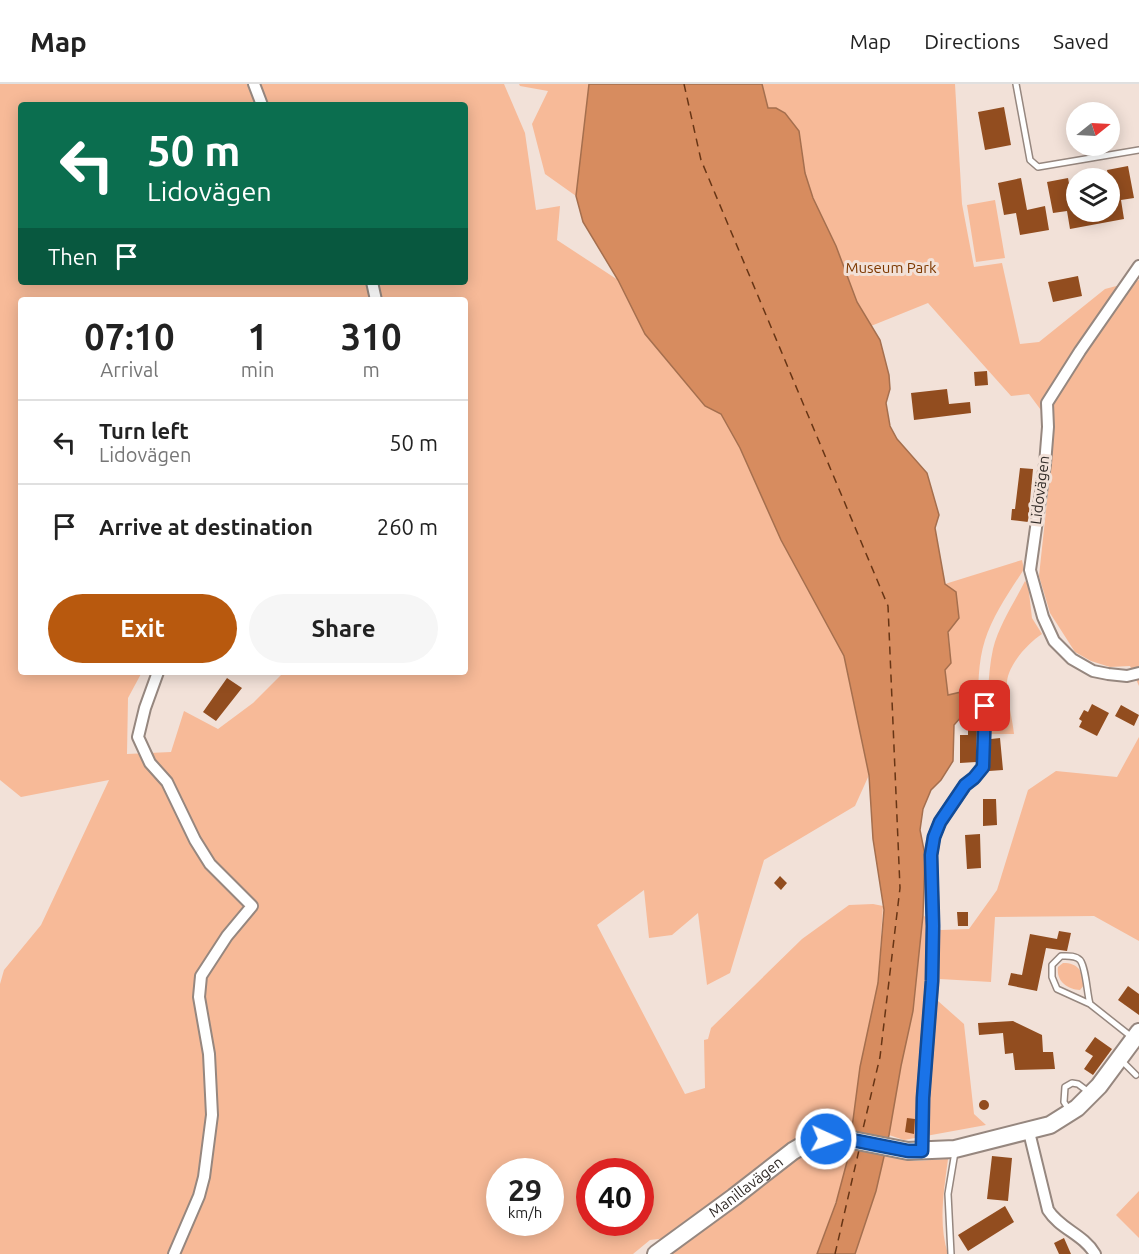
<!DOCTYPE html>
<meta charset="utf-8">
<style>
:root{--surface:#fff;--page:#f6f6f6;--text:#222;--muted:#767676;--line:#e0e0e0;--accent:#b8590e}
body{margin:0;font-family:Ubuntu,sans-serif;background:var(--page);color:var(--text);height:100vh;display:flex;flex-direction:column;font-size:22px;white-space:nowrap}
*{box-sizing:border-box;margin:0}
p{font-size:20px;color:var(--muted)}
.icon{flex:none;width:33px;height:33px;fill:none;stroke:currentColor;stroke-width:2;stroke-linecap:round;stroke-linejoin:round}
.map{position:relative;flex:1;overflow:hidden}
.drawer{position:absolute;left:18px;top:213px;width:450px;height:378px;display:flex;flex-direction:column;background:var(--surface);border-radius:6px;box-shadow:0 3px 15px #0003}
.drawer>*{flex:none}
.banner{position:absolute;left:18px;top:18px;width:450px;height:183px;border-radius:6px;box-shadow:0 3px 15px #0003;background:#0b6e4f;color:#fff;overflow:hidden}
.needle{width:39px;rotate:72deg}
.buttons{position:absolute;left:1066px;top:18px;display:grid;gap:12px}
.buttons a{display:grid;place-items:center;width:54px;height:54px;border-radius:50%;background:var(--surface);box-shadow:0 3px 15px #0003;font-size:30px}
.speed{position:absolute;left:486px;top:1074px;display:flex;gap:12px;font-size:30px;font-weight:700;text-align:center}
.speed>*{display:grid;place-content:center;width:78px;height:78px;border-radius:50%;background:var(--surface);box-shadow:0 3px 15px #0003;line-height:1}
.speed small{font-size:15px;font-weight:400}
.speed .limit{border:9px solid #d22;background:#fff;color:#111}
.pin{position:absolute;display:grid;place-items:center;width:51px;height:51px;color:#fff;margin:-26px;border-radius:12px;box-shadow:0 3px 9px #0006}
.me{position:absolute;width:66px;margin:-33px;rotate:93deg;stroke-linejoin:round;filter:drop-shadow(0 0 4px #0008)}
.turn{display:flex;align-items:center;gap:21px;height:126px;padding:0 30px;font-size:27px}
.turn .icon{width:78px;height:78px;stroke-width:2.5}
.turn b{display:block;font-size:42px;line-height:51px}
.then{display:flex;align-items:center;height:57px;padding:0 30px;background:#0003;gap:12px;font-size:22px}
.eta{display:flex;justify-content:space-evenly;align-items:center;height:102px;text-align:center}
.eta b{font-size:36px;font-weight:700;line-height:42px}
.action{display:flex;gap:12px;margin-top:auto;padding:12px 30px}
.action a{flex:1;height:69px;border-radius:36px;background:var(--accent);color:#fff;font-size:24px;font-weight:700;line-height:69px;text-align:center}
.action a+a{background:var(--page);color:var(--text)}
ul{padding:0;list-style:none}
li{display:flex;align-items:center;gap:18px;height:84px;padding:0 30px;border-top:2px solid var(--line)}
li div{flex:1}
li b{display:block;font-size:22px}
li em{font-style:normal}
header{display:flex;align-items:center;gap:36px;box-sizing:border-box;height:84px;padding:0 30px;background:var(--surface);border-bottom:2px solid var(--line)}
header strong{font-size:28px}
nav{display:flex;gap:33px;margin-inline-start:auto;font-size:21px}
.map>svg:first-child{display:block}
.green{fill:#f7ba98;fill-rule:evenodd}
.water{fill:#d78c5f;stroke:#a56f4e;stroke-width:1.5}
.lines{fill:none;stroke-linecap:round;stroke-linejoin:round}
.ferry{stroke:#673515;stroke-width:1.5;stroke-dasharray:8 6;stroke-linecap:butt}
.building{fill:#924d1f}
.lane-casing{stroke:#96877f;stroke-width:8}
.street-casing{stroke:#96877f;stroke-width:14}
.secondary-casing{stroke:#96877f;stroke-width:20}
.lane{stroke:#fff;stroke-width:5}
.street{stroke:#fff;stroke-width:10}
.secondary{stroke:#fff;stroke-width:16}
.route-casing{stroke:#114b97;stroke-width:15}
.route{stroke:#1a73e8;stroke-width:10}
.labels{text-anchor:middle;stroke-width:6;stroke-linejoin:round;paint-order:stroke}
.park-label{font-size:15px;fill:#7d3800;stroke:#f2e1d8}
.street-label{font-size:15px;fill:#312b27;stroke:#f2e1d8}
</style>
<header>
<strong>Map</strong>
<nav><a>Map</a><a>Directions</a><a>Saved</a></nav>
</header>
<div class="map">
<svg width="1139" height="1170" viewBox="0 0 1139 1170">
<rect width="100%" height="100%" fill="#f2e1d8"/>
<path class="green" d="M0,0H504L525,49L536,126L560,122L557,156L618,196L645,250L705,322L721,330L740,364L781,456L844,572L869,691L855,722L764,776L730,889L707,901L698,829L672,851L649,854L644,806L597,841L685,1010L705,1004L704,956L708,955L711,944L802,855L849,821L873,820L883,822L878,899L860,983L854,1032L850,1050L820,1046L807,1047L779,1067L741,1101L667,1154L650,1156L633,1170H0V900L4,886L41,841L109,696L21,713L0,696ZM21,21H465V198H21ZM21,216H465V588H284L253,619L218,645L184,627L171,668L127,670L128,614L142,588H21ZM500,1088H550V1138H500ZM590,1088H640V1138H590Z
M519,0H589L576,112L545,90L532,40L548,7L520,2Z
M762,0H955L962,120L974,183L1002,179L1020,260L1039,258L1105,205L1139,196V602L1130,582L1110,583L1091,577L1075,568L1050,529L1039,492L1051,380V349L1049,337L1029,310L1011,312L928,219L871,242L857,218L836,162L813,114L805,89L799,47L768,25Z
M995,116L1005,174L976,178L967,121Z
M1022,476L1024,485C1010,507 993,531 985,556C978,577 978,604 978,626H962L961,608L948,611L945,586L951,578L945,500Z
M1025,497L1028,500L1032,534L1042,550C1028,559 1008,581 1007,598C1007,615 1012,633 1014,650H987C988,622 987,593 993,565C999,541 1014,519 1025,497Z
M1139,653V857L1094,832L995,833L991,898L940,895L938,917L964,940L974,1030L986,1041L904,1056L889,1051L901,982L913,927L923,831L941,846L969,845L997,806L1028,706L1056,687L1117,693Z
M1063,879C1078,879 1083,887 1084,901L1080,906C1067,905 1056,897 1058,883Z
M839,1061L849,1062C845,1100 829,1135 817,1170H671L794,1075L806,1069H818L822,1075L834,1077Z
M884,1070L914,1077L948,1075C944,1106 938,1140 948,1170H855L876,1107Z
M1139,1107V1154L1116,1131Z"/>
<path class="water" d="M589,0H762L768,24H776L785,29L799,47L805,89L813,114L836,162L857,218L880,256L889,291L890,305L886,319L890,342L897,355L927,389L939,431L935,444L945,500L956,508L959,534L948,548L951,579L945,586L948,611L961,608L962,632L954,641L953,677L941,696L931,706L923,725L920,746L925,771L923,831L913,927L901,982L889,1051L876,1107L855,1170H817L836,1119L848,1074L860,983L878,899L884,826L873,755L869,691L844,572L781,456L740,364L721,330L705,322L645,250L618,196L583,138L576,112Z"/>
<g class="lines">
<path class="ferry" d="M684,0L701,76L888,522L900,804L880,973L862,1049
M835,1170L859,1066"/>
</g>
<path class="building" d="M1004,23L1011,61L985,66L978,28Z
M1128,82L1134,114L1121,116L1124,135L1070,145L1067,127L1053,129L1047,98L1068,94L1073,121L1077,120V128H1110V114L1112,113L1107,86Z
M1021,94L1027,126L1045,122L1049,146L1020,151L1016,129L1004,131L998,99Z
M1078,192L1082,212L1053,218L1048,198Z
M987,287L988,301L975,302L974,288Z
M947,305L949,320L970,318L971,329L914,336L911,309Z
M1020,384L1033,385L1028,438L1011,436L1012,425H1015Z
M227,594L242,604L216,637L203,628Z
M1092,620L1109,629L1097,652L1079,643L1082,637L1079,635L1084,626L1088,628Z
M1121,621L1139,631L1134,642L1115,632Z
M968,639H977L976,678L960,679V651H968Z
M1000,654L1003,686L989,687L991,655Z
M983,715H996L997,741L983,742Z
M980,750L981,784L967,785L965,751Z
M780,792L787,799L781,806L774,799Z
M957,828H968V842H958Z
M1059,847L1071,849L1067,867L1046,864L1037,907L1008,901L1011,889L1022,891L1030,850L1057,855Z
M1128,902L1139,910V931L1118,916Z
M1013,937L1042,951L1043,968H1053L1055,985L1015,986L1013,969L1005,970L1003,949L979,951L978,939Z
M1095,953L1112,965L1093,991L1084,985L1093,972L1085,967Z
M979 1021a5 5 0 1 1 10 0a5 5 0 1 1-10 0Z
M907,1034L915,1035L914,1050L905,1048Z
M992,1072L1012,1074L1008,1117L987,1115Z
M1005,1122L1014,1138L968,1167L958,1151Z
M1064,1154L1071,1170H1059L1054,1159Z"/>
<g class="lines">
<defs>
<path id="lane" d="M1016,0L1030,76L1038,83L1139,66
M1090,920L1057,905L1052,893V881L1061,872C1067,872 1075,871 1080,876C1086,883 1087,910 1090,920L1133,954
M1121,976L1136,991
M1069,1026L1064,1018L1065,1003L1072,999L1078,1000L1090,1009
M951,1170L948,1110L955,1068"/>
<path id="street" d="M254,0L262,21
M1139,182L1080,267L1047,319L1048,343L1045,380L1030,486L1043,533L1054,557L1072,575L1093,587L1108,590L1127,592L1139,589
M372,198L376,216
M158,588L145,624L138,653L150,679L167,698L195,756L210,780L252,822L227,852L201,892L199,913L209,970L212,1031L204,1093L199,1112L174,1170
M1029,1048L1048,1126C1060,1145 1083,1150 1095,1170
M922,1067L923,1014L932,897L933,842L931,771L934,753L940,738L965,701L974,694L983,683L985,622"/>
<g id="secondary">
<path id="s1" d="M656,1170L734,1113L793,1067L805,1060L837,1053L908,1067L955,1065L1050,1041L1077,1024L1099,1002L1139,948"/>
</g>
</defs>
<use href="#lane" class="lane-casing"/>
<use href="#street" class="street-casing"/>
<use href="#secondary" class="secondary-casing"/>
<use href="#lane" class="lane"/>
<use href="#street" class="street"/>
<use href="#secondary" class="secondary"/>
</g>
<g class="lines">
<defs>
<path id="route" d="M826,1055L837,1053L908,1067H922L923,1014L932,897L933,842L931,771L934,753L940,738L965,701L974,694L983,683L985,622"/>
</defs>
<use href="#route" class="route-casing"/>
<use href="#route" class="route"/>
</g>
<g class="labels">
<g class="park-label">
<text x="891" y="189">Museum Park</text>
</g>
<g class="street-label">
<text transform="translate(1040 406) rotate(-83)" y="5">Lidovägen</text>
<text dy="5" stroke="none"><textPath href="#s1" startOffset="112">Manillavägen</textPath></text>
</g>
</g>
</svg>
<div class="buttons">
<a><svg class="needle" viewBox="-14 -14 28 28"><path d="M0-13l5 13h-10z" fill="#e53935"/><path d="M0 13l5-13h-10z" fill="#767676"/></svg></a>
<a><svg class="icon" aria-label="layers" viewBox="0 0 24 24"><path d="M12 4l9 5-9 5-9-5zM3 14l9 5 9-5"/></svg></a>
</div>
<div class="speed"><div>29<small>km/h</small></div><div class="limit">40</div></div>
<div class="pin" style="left:985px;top:622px;background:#d93025"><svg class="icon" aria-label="arrive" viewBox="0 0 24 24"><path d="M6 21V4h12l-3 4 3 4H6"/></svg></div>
<svg class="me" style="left:826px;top:1055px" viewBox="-20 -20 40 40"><circle r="17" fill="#1a73e8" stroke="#fff" stroke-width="3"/><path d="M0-11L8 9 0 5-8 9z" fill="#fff"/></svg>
<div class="banner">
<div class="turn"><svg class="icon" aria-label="left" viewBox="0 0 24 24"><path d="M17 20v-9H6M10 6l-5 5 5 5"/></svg><div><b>50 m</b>Lidovägen</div></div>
<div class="then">Then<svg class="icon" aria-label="arrive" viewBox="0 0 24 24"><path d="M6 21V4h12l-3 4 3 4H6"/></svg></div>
</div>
<section class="drawer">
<div class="eta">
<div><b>07:10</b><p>Arrival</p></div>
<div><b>1</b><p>min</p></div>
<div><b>310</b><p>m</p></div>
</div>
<ul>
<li><svg class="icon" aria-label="left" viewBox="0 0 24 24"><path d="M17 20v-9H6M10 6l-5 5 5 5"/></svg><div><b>Turn left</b><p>Lidovägen</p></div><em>50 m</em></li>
<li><svg class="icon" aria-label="arrive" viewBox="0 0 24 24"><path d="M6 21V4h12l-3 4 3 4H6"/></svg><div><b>Arrive at destination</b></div><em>260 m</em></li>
</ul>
<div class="action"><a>Exit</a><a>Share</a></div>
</section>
</div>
